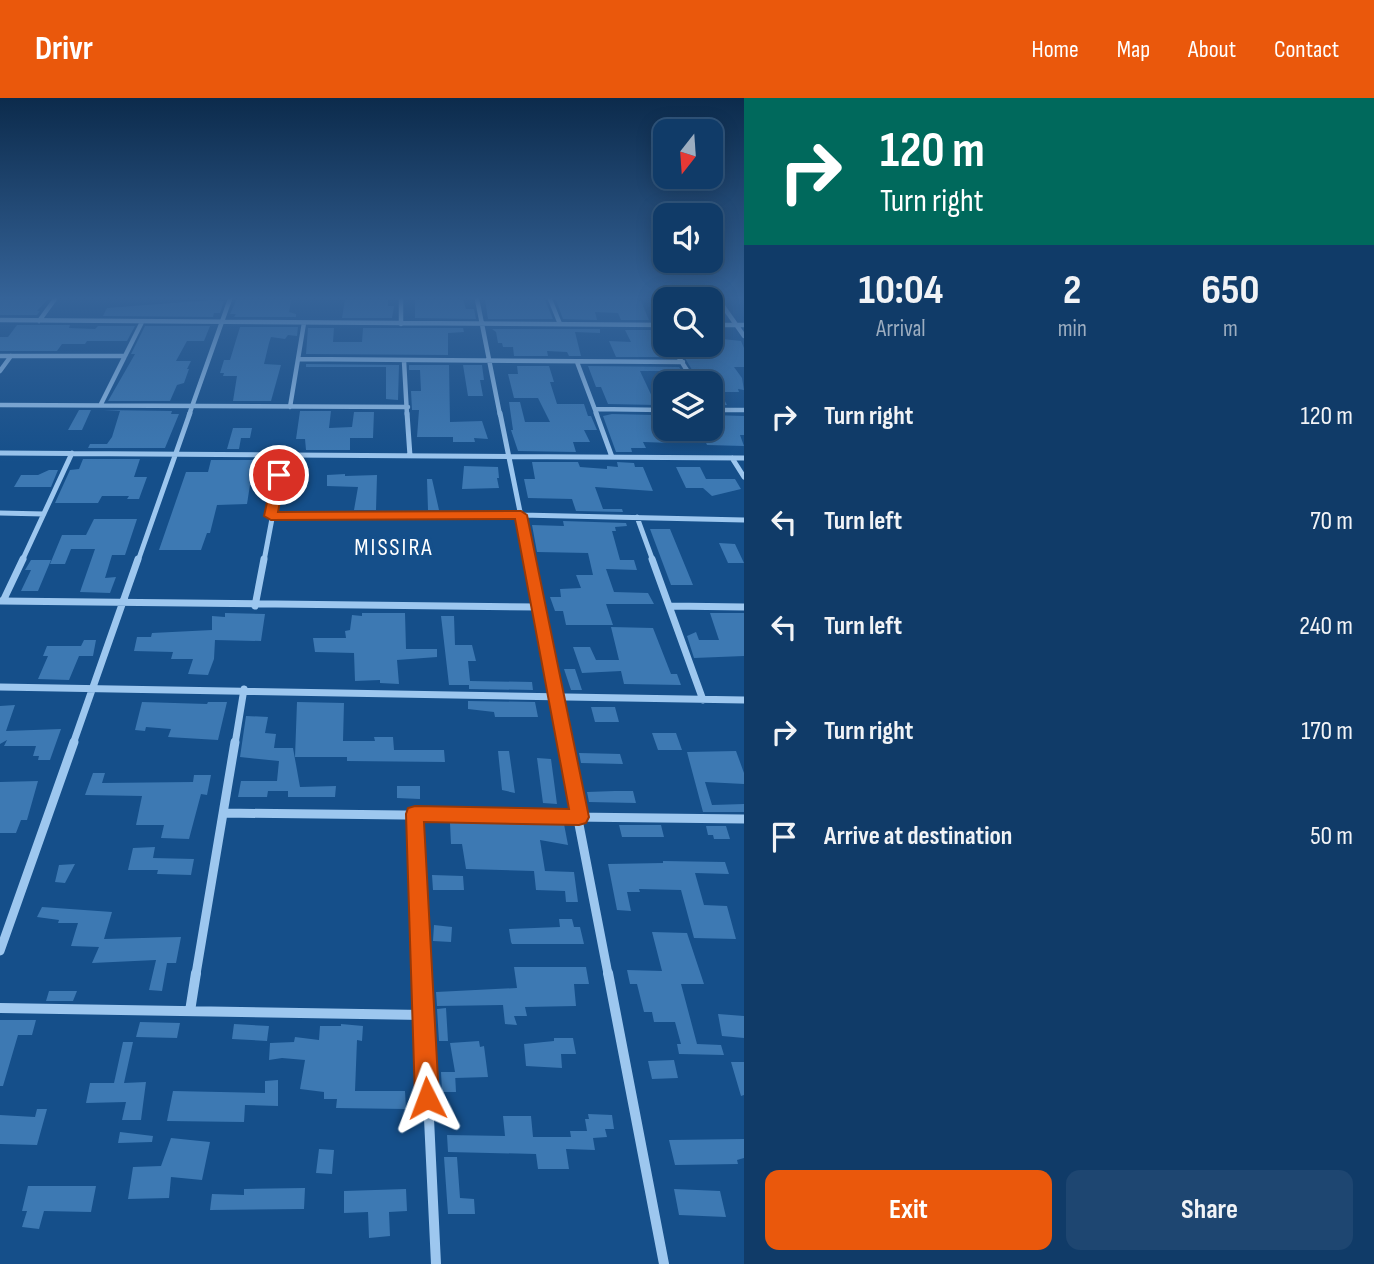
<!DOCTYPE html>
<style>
:root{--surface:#103b68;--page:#1e4671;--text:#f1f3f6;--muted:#9cadc0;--line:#30557c;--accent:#ea580c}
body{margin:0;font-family:"Sofia Sans Condensed",sans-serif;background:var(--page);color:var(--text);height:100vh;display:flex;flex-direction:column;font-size:26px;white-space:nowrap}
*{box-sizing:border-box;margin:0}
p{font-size:23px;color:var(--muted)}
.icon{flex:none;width:38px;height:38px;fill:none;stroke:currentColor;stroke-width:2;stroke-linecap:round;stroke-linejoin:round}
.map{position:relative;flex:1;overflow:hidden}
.drawer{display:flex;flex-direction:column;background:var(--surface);width:630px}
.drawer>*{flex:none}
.top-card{background:#00695c;color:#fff;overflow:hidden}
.needle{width:46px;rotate:197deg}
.controls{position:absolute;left:653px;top:21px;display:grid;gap:14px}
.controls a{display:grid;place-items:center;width:70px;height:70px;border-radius:14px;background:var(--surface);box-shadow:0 4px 18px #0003,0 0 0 2px var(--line);font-size:35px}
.pin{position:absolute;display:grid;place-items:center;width:60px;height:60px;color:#fff;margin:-30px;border:4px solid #fff;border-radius:50%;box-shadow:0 2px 7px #0007}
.me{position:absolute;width:77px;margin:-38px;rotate:357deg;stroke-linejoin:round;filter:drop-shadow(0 0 5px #0008)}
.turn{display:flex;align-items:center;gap:24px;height:147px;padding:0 21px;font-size:32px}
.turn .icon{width:91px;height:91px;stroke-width:2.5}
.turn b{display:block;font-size:49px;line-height:60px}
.eta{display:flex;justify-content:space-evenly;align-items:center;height:119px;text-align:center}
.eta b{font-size:42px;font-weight:700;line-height:49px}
.cta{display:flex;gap:14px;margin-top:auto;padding:14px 21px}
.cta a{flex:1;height:80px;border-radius:14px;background:var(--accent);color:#fff;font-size:28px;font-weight:700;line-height:80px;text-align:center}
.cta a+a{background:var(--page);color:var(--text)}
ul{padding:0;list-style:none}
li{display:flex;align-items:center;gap:21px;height:105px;padding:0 21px}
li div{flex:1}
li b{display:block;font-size:26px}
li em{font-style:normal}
header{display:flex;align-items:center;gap:42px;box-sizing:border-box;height:98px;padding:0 35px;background:var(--accent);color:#fff}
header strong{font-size:33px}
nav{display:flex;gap:38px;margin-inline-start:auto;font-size:24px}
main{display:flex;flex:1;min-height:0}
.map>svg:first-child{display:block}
.building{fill:#3d79b3}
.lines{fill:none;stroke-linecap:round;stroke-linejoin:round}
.street-far4{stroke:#9dc7ef;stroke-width:4.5}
.street-far3{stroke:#9dc7ef;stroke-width:5}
.street-far2{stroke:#9dc7ef;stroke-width:7}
.street-far1{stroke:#9dc7ef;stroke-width:9}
.street{stroke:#9dc7ef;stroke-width:10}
.route{fill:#ea580c;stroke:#983908;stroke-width:2}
.labels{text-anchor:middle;stroke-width:7;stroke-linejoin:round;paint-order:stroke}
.quarter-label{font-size:24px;letter-spacing:2px;fill:#fff;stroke:#154f8a}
</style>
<header>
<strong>Drivr</strong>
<nav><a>Home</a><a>Map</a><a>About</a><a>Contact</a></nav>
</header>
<main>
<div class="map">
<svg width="744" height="1166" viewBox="0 0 744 1166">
<rect width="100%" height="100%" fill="#154f8a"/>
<path class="building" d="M0,201H48L37,213H40L37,217H0Z
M237,201L291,202L289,214L296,216V219H234L236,216H230Z
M345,201H388V208H394L392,220H342Z
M415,201H463L466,211H474L476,221L415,220Z
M485,201L545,202L553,221H488Z
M561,201H635L641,203L649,222H621L618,215L595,214L597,222L563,221L556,202Z
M212,202L224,203L220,215H214L213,219L103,218L107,210Z
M17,227H70L69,230L95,231L98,228H135L127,243H87L85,246H62L57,253H0V239H8Z
M145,228H210L204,243H187L176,263H191L187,271H189L184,285L177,287L170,303H108L135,256H131Z
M240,229H298L297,238L288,237L285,241L271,239L269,245L264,266L281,267L271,303H233L237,278H223L224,275H220L224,262H230Z
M308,230H334L333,244H362L363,230H463L464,234L448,235V257L306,256Z
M492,231H600V235L575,234L581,258H569L567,254L547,253L548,258H514L513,249H503L502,245H498L496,234Z
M625,232H656L673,259H616L609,243L631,244Z
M710,232H716L723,241L741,243L744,250V269H734L742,280L744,292L738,291L739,294H720L727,307H710V285H700L677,247H710Z
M306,266L399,267L398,302L386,301V269H306Z
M409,267H449L450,324L482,323L488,341L474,340L475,344H453V339H417L419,312H412L411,293H421L420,272H409Z
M463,267H482L484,282H480L483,298H468Z
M517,268H549L554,284H550L557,306H584L588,318H591L597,332H584L590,344H573L576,354L518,353L511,332H513L509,304H520L525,324H550L538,300H514L508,276H518Z
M588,268L679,269L682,273H640L656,307L608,306L601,289H596Z
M79,312H91L82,332H68Z
M103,312L172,313L171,316H179L165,350H88L90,346H107L112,339L120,313Z
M300,313H331L329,330L352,329L354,314H374L373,340H350V352H306L305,341H296Z
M612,316L653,317L659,332H668L673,345L643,344L646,350H631L632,354H616L603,318Z
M710,317L744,318V337H740L744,348L707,347L701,333L710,332Z
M233,330H252L250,340H241L239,351H227Z
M83,361H140L134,379H147L139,401H127L129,398H102L98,405H55L70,372L79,371Z
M211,362H261L256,387H250L247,406L217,407L210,435H207L201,452H159L186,374H208Z
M532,364H578L580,369L607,371V368L618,369L617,364L634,365L635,369H643L653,393L595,389L603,411H622L623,414L576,413L572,401L528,400L524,381H535Z
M464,368L498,369L499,380H497L499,390L462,391Z
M676,369H700L706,381H735L741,391L712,398L703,390H686Z
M49,372H58L51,389H14L21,377H38Z
M345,376V378L377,377L376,412H354L358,389L327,388V377Z
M427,381H432L439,412H428Z
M94,421H137L125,457H112L105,480L116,479L110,495L80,494L95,451H71L65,466H50L62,437H86Z
M563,423L626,425L627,428L615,429L616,433H612L620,462H634L637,472L606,471L614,494L648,495L654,506H606L613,527H566L563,513H555L550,499H561L560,491L581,490L576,477H593L588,455L537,454L532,427L564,428Z
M650,431H670L693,487H671Z
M719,445L735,446L744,465H728Z
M31,462H51L38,493H21L31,472H25Z
M225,515L265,516L261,543L215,542L214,561L208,577L188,576L193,561H171L173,554L134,553L137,539H151L152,535L212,532V518L225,519Z
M362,515H405L406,551H437V559L397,562L399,586L380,585V582L355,583L354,555L315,554L313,540H346L345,533L350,532L352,517L362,518Z
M710,515H744V558L694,560L687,538L696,534L699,542H719Z
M441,518H454L455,547H472L476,563H468L470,583L532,584L533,592L469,591V587H449Z
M611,529L653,530L671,576H677L681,587L624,586L621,573L582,575L573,549H590L596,562H619Z
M84,542H96L93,558H79L69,582L38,581L48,558H43L47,548H81Z
M564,571H575L582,592H571Z
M468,603L535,604L538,619H495L494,614L468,611Z
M142,604L207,606L208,604H227L218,642L168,639L171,631L146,629L145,633L135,632Z
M297,604L344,605L343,643H375L374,639H393L394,652H444L445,664L347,663V659H295Z
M15,607L6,633L61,631L50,662H38L39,658H33L36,648H4L7,642L0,646V608Z
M591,609H615L619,624H595Z
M246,618L268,619L265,635L276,636L274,650H293L300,689L336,688L335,699H288V693H268L267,699H238L241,683H277L279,663L240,659Z
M652,635H676L682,652H658Z
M498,653H509L515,695L502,692Z
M736,653L744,675V686L705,684L712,707L744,706V714H703L687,654Z
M579,655L620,656L623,666L581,665Z
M537,660L551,661L557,706L543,705Z
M93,675H105L102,685L193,684L194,677H211L207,697L201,696L189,741L161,740L164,727H136L142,698L85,697Z
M38,683L27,722H21L16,735H0V684Z
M397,688H420V701L397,700Z
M615,693H633L636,705L589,704L587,694Z
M450,725L564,726L568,747L540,742L545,773L574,774L578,804H566L565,793L536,792L534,773L466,771L462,746H451Z
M619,727H661L664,739H622Z
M706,728H726L730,741H714L713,737H708Z
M155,749L153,760L194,761L191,777L157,776L158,772H128L133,750Z
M663,763L725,764L729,776L695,775L704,807L727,808L736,841L694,840L681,792L639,791L640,794H627L631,813L617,812L608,766L663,765Z
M75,766L65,785L55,784L59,767Z
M432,777L463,778L464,792H433Z
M42,809L112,814L104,841L181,839L176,865H167L162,893L149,892L156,862L92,865L99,849L71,848L78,825H58L59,822L37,819Z
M559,821H572L574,829H580L584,846H512L511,844L509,831L560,829Z
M434,827L452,829L451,844L433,843Z
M652,834L687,835L704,886H681L697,946L721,947L724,957L679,956L677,946H681L675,924H654L652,914H644L637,886H630L627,872L662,873Z
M514,869H586L589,886H574L576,908L525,909L527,918H514L517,927L505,926L503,907L437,908L436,894L517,890Z
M49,893H77L73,903H46Z
M446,910L448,943H439L437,911Z
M718,916L744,918V940L722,938Z
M0,922H36L32,937H18L3,988H0Z
M140,924L180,925L177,940L136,939Z
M234,926L269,928L267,943L232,941Z
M341,926L363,928L362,943L357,942L355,993H405L406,1011L336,1010L337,1001H324V994L300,991L305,962L282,960L269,962L270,945L294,944L295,939L319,942L320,928H341Z
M554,940H573L576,956H561L562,970L526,968L524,946L554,943Z
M479,943L480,949L484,948L488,979L455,980V975L456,994H442L441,974H455L450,945Z
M123,944H133L124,985L146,984L141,1022H122L126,1004L86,1005L90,985H114Z
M674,962L678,980L652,981L648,963Z
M731,964H744V997L741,998Z
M278,982V1008L245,1007L244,1024L167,1023L173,993L265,995V983Z
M37,1011H47L37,1047L0,1046V1017L35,1019Z
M588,1016L612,1017L614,1031H605L607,1039L593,1040L595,1052L566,1051L569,1071H538L536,1056L448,1054L447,1037L505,1038L503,1018H531L533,1039H571L570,1033H587L585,1021H589Z
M120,1034L153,1038L152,1044L118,1045Z
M171,1040L210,1044L202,1082L171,1079L169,1100L128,1101L133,1069L161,1068Z
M744,1041V1060L737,1062L738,1066L675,1067L669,1042Z
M319,1051L334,1052L332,1076L316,1075Z
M444,1059H457L460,1100L474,1101L475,1116H448Z
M28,1088H96L91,1114L44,1113L39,1131L22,1129L27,1113H22Z
M305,1090L304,1111L210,1112L212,1096L244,1097V1091Z
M406,1091L407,1113L389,1114L390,1138L369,1140L368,1114L344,1115V1093Z
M674,1091L720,1093L726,1119L679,1117Z"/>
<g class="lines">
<path class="street-far4" d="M401,201V226
M477,201L500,317
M550,201L560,226
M718,201L744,238
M0,222L665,227
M39,223L55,201
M710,227H744
M671,247L695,285
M0,258H125
M298,261L683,264
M404,263L407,317
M577,264L597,317
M0,273L11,258
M101,306L142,224
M0,307L408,309
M290,309L304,225
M595,311L665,312
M710,312H744
M189,317L230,201"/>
<path class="street-far3" d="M407,315L410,358
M500,315L530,463
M596,315L612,359
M0,355L744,360
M732,360L744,379
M0,415L44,416
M271,418L521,417L744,422
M637,419L653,463
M22,463L72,355
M138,463L190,315
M264,463L284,357"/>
<path class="street-far2" d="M529,461L564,646
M652,461L703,602
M0,503L539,509
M3,503L23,461
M255,508L264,461
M670,508L744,509
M0,589L744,602
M73,646L138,461
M235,646L244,591"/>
<path class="street-far1" d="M563,644L608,876
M223,715L744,721
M415,716L422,876
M0,853L74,644
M196,876L235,644"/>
<path class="street" d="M422,875L436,1166
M608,875L664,1166
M0,910L423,917
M190,913L196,875"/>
</g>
<linearGradient id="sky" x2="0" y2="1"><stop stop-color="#0c2b4c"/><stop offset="0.55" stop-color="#356398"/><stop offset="1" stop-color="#356398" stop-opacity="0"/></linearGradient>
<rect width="744" height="364" fill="url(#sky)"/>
<path class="route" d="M279,374L285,377L278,414L521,413L527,417L589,719L586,725L579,727L424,724L439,1000L436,1008L427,1012L419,1008L415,1000L406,716L408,710L415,708L569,711L515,421L271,422L264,418L273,377Z"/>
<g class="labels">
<g class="quarter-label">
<text x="394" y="457">MISSIRA</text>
</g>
</g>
</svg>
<div class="controls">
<a><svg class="needle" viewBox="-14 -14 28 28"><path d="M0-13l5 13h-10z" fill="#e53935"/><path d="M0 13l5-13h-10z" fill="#9cadc0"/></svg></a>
<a><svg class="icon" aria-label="sound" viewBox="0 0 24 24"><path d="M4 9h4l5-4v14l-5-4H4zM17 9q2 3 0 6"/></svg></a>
<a><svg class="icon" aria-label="search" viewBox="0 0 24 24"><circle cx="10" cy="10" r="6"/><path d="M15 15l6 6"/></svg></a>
<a><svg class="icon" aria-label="layers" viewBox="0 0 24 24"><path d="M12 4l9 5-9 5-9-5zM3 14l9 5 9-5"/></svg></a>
</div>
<div class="pin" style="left:279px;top:377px;background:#d93025"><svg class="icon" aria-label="arrive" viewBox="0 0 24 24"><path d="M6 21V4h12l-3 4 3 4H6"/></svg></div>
<svg class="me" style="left:427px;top:1000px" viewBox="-20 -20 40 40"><path d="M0-17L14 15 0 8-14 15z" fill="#ea580c" stroke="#fff" stroke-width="4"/></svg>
</div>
<section class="drawer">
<div class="top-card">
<div class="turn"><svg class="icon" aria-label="right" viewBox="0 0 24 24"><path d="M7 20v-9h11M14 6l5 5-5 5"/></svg><div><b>120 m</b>Turn right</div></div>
</div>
<div class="eta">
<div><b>10:04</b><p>Arrival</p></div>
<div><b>2</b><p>min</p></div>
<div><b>650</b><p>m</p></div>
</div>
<ul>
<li><svg class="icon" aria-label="right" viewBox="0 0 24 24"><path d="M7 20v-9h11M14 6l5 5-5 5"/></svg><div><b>Turn right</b></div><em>120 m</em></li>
<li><svg class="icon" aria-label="left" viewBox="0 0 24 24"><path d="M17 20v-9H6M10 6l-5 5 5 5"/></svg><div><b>Turn left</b></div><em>70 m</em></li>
<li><svg class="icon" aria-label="left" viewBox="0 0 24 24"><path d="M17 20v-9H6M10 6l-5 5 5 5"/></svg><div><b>Turn left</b></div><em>240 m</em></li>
<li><svg class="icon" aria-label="right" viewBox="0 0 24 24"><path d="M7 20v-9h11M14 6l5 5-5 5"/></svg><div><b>Turn right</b></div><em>170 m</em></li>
<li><svg class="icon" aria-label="arrive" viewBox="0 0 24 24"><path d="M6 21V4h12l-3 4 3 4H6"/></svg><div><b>Arrive at destination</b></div><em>50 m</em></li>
</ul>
<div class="cta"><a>Exit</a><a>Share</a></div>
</section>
</main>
